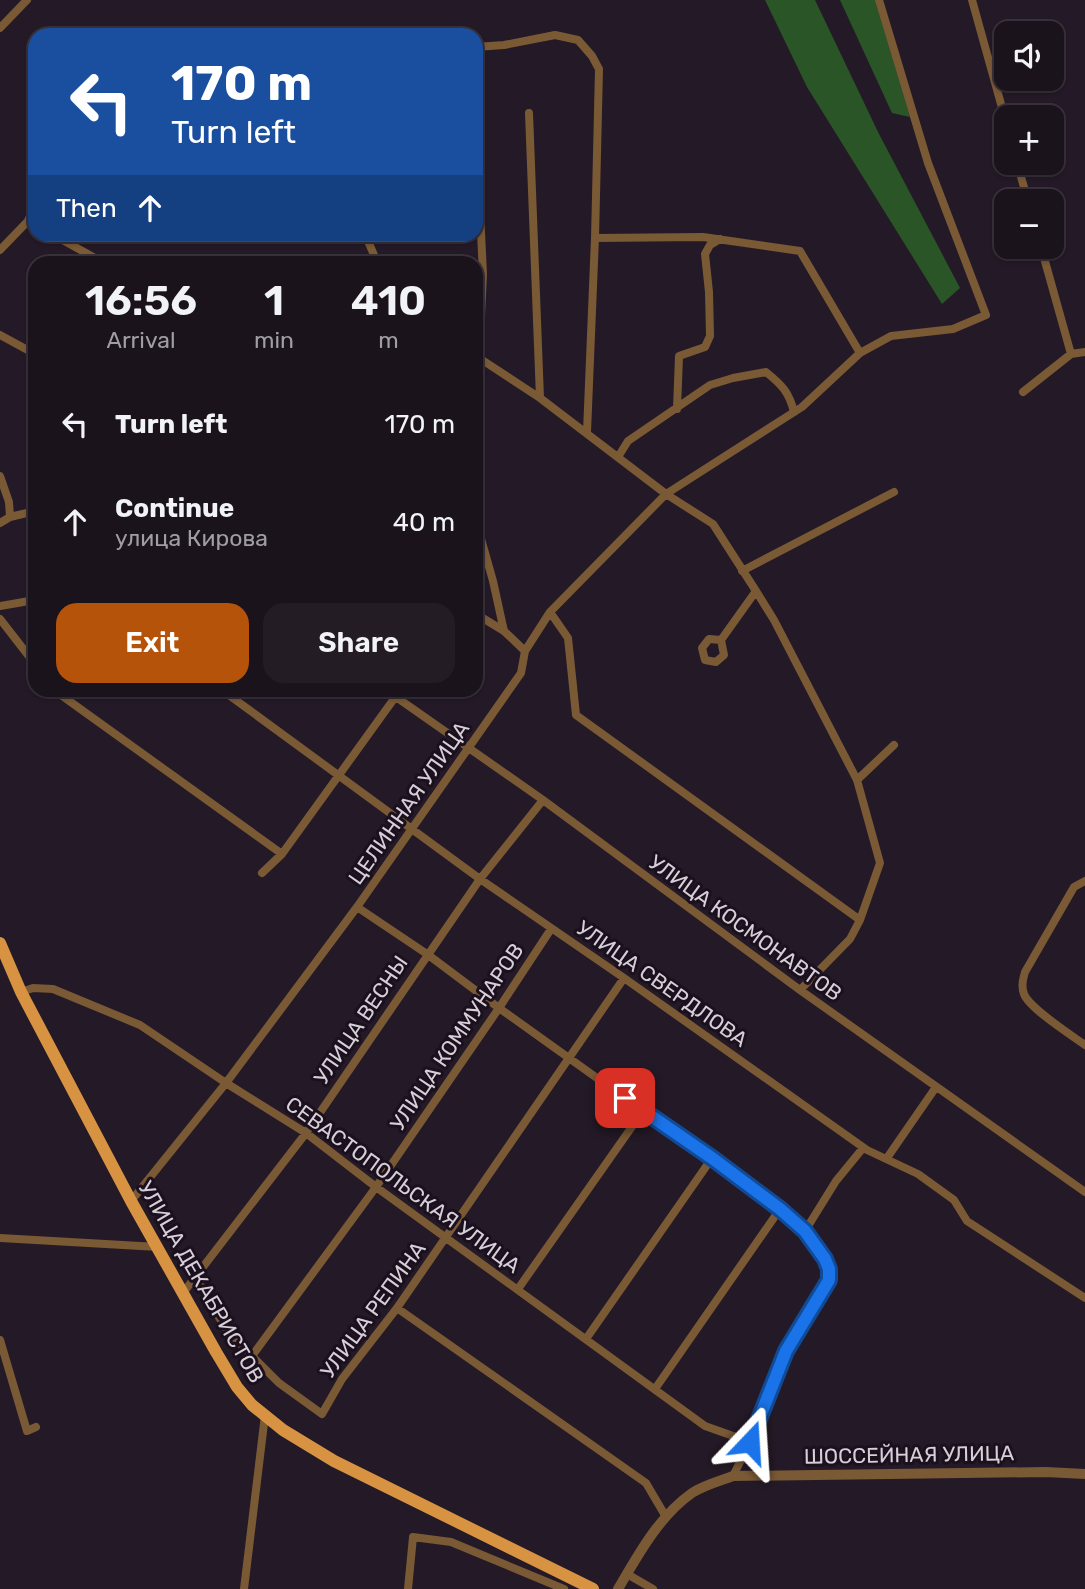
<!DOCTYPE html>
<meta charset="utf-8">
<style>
:root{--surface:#1b131c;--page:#241c25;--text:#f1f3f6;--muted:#a09ea3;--line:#39323b;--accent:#b45309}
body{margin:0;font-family:Rubik,sans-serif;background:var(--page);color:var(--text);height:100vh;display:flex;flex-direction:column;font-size:26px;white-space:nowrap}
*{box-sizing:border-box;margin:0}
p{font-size:23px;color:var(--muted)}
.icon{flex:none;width:38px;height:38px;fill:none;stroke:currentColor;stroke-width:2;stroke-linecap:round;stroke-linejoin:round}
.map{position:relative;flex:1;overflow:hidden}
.drawer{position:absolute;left:28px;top:256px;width:455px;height:441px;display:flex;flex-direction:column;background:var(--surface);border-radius:21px;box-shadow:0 2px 5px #0004,0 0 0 2px var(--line)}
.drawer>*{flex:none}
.banner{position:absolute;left:28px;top:28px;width:455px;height:214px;border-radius:21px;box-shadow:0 2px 5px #0004,0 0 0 2px var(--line);background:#1a4fa0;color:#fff;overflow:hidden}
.tools{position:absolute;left:994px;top:21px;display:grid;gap:14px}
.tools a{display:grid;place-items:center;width:70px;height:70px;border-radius:14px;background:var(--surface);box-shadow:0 2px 5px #0004,0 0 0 2px var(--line);font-size:35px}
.pin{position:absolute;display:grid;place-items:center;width:60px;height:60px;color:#fff;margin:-30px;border-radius:14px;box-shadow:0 4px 10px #0006}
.me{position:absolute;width:77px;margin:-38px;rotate:20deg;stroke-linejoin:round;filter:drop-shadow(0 0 5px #0008)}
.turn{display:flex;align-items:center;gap:24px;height:147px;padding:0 28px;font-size:32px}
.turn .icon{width:91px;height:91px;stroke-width:2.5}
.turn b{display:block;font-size:49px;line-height:60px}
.then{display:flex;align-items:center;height:66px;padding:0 28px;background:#0003;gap:14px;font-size:26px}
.eta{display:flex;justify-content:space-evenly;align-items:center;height:119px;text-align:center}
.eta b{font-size:42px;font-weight:600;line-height:49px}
.action{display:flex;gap:14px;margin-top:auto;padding:14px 28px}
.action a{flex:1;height:80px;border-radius:21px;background:var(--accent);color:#fff;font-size:28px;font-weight:600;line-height:80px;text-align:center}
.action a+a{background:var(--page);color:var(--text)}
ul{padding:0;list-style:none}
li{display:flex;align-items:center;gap:21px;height:98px;padding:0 28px}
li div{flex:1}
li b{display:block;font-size:26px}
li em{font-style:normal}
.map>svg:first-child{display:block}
.forest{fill:#2a5526}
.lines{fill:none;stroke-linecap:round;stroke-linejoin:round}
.minor{stroke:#7a5935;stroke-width:8}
.tertiary{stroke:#7a5935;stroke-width:10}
.primary{stroke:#d89342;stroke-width:12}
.route-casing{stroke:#114b97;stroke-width:18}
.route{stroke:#1a73e8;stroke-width:12}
.labels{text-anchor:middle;stroke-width:6;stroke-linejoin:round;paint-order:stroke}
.street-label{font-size:21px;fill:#d6cfd7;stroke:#1b101d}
</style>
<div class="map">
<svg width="1085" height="1589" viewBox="0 0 1085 1589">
<rect width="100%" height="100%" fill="#241926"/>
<path class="forest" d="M765,0H815L878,132L960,288L942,304L807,87Z
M840,0H875L910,117L892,113Z"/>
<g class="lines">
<path class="minor" d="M972,0L1006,122
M0,28L27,0
M476,47L504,45L555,35L578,40L592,56L599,69L595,238L587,432
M529,113L540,398
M1017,163L1028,201
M478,170L483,274L479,359
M52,234L102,262
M365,234L377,262
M595,238L703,237L800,251L860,353
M1041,247L1071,354
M0,250L28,221L35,204
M0,335L35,354
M476,356L540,398L666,494L713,524L756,591
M1023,392L1071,354L1085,352
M677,409L679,356L705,347L710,336L709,292L705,254L710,245L720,239
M618,457L628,441L710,385L733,378L766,372C782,385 789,392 794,412
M0,476L9,502L10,517L0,523
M10,517L35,511
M476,521L493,581L504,631
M742,571L894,492
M0,606L35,600
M550,612L568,638L576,715L860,920
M476,614L504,631L525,651
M0,619L35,664
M721,640L709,639L702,648L705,660L716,662L724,655L721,640L756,591L774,620L857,780L880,863L860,920L850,939L800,990
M54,690L282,854
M222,690L480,879L624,978L867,1150L918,1174L954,1200L967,1221L1085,1298
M386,690L543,800L800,990L1085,1192
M857,780L894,745
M262,873L282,854L396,696
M1085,881L1074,887L1025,972C1023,979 1021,986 1024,994C1029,1008 1071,1035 1085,1045
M357,907L427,954L499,1008L643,1111L712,1158L780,1209L805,1231
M21,992L33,988L53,989L140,1025L226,1083L306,1133L376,1187L705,1426L750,1442
M887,1158L936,1087
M131,1201L226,1083L357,907L521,673L525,651L550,612L666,494L802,407L860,353L891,336L953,329L986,315L928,163L879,0
M0,1238L158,1247
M195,1276L227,1331L252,1356L376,1187L499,1008L551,929
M518,1289L643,1111
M183,1293L306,1133L480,879L543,800
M397,1308L646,1483L666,1517
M586,1339L712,1158
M0,1340L27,1431L36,1427
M252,1356L279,1383L322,1414L342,1379L397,1308L624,978
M655,1389L780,1209
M733,1476L750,1442L786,1351L829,1280C829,1260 818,1246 805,1231L836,1181L863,1148
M627,1574L653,1589
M244,1589L265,1415
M408,1589L413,1537L451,1542L564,1589"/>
<path class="tertiary" d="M618,1589C638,1555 659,1516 692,1493C704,1485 720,1481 733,1476L1046,1472L1085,1474"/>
<path class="primary" d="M0,943L21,992L131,1201L216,1352L237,1387L252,1405L283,1430L334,1461L593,1589"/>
</g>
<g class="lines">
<defs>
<path id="route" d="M625,1098L712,1158L780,1209L805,1231L825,1259L829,1269V1280L823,1290L786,1351L750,1442"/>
</defs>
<use href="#route" class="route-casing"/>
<use href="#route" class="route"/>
</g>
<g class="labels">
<g class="street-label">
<text transform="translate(409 803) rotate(-55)" y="7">ЦЕЛИННАЯ УЛИЦА</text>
<text transform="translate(745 928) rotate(36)" y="7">УЛИЦА КОСМОНАВТОВ</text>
<text transform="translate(662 984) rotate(35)" y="7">УЛИЦА СВЕРДЛОВА</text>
<text transform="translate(361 1020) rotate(-56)" y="7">УЛИЦА ВЕСНЫ</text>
<text transform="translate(457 1037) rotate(-56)" y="7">УЛИЦА КОММУНАРОВ</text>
<text transform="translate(403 1185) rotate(36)" y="7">СЕВАСТОПОЛЬСКАЯ УЛИЦА</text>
<text transform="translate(201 1282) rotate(60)" y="7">УЛИЦА ДЕКАБРИСТОВ</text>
<text transform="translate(373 1310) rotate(-54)" y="7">УЛИЦА РЕПИНА</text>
<text transform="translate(909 1455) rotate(-1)" y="7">ШОССЕЙНАЯ УЛИЦА</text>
</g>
</g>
</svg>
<div class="tools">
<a><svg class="icon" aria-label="sound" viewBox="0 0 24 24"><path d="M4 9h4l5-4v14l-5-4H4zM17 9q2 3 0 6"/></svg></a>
<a>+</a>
<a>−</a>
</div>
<div class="pin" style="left:625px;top:1098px;background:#d93025"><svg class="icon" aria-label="arrive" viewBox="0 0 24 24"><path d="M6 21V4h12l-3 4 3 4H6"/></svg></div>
<svg class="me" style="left:750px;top:1442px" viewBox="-20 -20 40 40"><path d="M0-17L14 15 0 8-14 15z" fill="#1a73e8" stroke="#fff" stroke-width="4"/></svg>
<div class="banner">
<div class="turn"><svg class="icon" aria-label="left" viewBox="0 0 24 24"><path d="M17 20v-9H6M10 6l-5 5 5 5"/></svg><div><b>170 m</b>Turn left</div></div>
<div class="then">Then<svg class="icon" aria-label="ahead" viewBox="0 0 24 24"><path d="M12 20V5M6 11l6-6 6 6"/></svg></div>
</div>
<section class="drawer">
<div class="eta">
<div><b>16:56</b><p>Arrival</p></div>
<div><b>1</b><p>min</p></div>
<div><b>410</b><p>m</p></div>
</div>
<ul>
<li><svg class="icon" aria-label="left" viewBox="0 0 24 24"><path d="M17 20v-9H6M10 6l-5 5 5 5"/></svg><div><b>Turn left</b></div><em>170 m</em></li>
<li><svg class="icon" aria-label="ahead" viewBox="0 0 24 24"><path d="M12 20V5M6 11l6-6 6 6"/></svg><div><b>Continue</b><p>улица Кирова</p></div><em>40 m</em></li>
</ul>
<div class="action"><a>Exit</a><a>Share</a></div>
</section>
</div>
